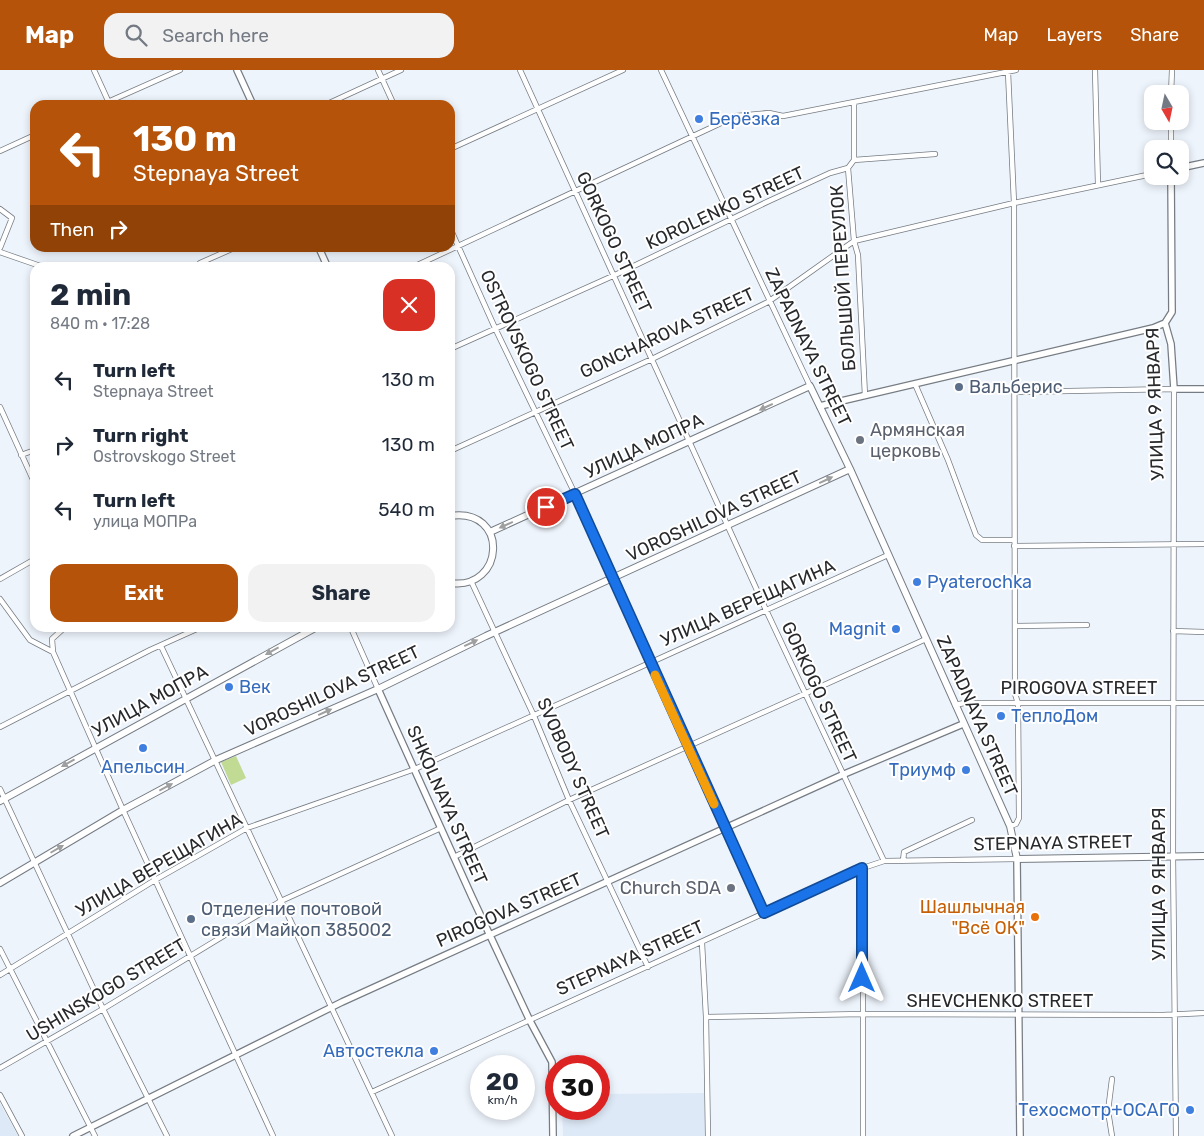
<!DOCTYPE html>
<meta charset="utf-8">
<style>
:root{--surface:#fff;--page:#f2f2f3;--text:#1f2937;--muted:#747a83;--accent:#b45309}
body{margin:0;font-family:Rubik,sans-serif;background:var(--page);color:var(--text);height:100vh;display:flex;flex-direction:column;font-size:19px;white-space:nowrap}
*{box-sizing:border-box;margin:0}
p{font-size:16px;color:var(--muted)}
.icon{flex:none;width:28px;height:28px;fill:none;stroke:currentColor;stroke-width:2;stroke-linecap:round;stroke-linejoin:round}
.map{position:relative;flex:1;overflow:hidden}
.panel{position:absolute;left:30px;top:192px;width:425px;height:370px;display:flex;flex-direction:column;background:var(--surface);border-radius:15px;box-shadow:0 2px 8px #0003}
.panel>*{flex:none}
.top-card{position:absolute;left:30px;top:30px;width:425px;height:152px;border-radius:15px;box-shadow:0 2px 8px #0003;background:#b45309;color:#fff;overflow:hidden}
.needle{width:32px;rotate:171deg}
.controls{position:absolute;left:1144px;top:15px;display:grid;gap:10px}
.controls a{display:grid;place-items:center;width:45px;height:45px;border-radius:10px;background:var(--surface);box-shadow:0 2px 8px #0003;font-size:25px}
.speed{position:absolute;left:470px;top:985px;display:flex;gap:10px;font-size:25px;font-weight:700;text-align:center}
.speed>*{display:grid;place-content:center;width:65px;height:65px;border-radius:50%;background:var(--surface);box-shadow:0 2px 8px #0003;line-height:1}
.speed small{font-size:12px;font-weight:400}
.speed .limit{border:8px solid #d22;background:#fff;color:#111}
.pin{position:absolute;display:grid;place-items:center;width:42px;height:42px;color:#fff;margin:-21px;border:2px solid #fff;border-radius:50%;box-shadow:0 1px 5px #0007}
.me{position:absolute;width:55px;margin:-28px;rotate:0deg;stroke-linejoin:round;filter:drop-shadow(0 0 4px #0008)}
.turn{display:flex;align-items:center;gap:18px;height:105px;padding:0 20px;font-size:22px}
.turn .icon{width:65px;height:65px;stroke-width:2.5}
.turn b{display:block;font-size:35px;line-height:42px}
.then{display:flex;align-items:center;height:48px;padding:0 20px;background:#0003;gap:10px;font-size:19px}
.round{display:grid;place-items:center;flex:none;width:52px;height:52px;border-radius:15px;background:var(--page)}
.summary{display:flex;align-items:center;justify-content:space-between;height:85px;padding:0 20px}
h1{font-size:30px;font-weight:700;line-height:38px}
.cta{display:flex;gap:10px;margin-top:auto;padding:10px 20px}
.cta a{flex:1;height:58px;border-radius:15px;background:var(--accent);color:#fff;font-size:20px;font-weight:700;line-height:58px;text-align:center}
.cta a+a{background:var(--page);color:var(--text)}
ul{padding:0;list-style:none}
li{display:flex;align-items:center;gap:15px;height:65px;padding:0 20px}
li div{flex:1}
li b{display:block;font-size:19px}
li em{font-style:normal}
header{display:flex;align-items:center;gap:30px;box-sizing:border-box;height:70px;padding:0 25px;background:var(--accent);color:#fff}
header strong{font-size:24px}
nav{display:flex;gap:28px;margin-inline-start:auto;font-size:18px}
.search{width:350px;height:45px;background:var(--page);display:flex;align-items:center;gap:12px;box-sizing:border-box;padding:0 18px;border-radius:15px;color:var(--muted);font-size:19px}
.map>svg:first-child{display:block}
.built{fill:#dee9f7}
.green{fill:#c1db94}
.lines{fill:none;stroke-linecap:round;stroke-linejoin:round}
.minor-casing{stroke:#767c83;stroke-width:6}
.tertiary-casing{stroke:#767c83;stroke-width:8}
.secondary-casing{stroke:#767c83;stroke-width:8}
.minor{stroke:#fff;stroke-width:4.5}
.tertiary{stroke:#fff;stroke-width:5.5}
.secondary{stroke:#fff;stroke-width:6}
.oneway{fill:#9e9fa0}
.route-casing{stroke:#114b97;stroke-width:12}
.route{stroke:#1a73e8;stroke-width:9}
.slow{stroke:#f59e0b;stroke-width:9}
.shop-dot{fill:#3f7fe0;stroke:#fff;stroke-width:2}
.service-dot{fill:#5c6f8a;stroke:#fff;stroke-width:2}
.worship-dot{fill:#6b7280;stroke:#fff;stroke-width:2}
.food-dot{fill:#e8710a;stroke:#fff;stroke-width:2}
.labels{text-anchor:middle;stroke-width:4;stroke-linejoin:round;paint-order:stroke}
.shop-label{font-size:18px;fill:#366cbe;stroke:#fff;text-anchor:start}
.street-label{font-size:18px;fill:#27292c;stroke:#fff}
.service-label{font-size:18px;fill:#4e5e75;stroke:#fff;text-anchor:start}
.worship-label{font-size:18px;fill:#5b616d;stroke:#fff;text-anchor:start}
.food-label{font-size:18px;fill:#c56008;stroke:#fff;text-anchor:end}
</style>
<header>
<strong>Map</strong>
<div class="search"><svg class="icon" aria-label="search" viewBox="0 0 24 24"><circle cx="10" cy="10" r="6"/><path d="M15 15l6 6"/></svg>Search here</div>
<nav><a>Map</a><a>Layers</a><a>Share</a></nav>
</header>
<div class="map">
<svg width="1204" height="1066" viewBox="0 0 1204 1066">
<rect width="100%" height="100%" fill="#eef4fc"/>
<path class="built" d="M704,1023L705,1066H563L562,1039H599V1024Z
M0,1033L18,1066H0Z"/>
<path class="green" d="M236,686L246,708L231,715L221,692Z"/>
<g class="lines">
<defs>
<path id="minor" d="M94,0L110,35
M378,0L394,35
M520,0L766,540L884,791
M661,0L810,316
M1095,0L1098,115
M1008,2L1014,133L1015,624L1018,633L1019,748L1016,754L1010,756
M1171,24L1172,0
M854,33V90L848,98L854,171L858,185L865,326
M101,35L180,0
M325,35L401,0
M450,79L623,0
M1171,79V51
M0,81L35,65
M854,90L935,84
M0,139L12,148L0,178
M450,158L495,258L575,424L764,843
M0,182L46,198
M200,193L234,178
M411,198L736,46L769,43L783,46L1016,0
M450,279L615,205L769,131L830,103L848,98
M915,314L948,390L976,465L982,470H1014
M1014,322L1174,319L1173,786L1176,1066
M0,337L35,414
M450,381L652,289L768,232L854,171L1014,133L1152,104
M21,385L35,380
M1014,476L1204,474
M0,509L35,489
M471,511L534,646L569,730L648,897
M0,529L30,570L53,582L123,740L273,1066
M1015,556L1087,555
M351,558L378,619
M1173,561L1204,562
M161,576L392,1066
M53,582L52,569L64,558
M955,635L964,633H1204
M0,657L150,580L199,558
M0,719L103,939L167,1066
M454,787L569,730L926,569
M903,791L904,782L972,750
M863,798V1066
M702,873L706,947L708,1066
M0,879L95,1066
M0,905L155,810L247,758L415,699L888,485
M706,947L862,944L1163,945L1204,943
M0,998L103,939L281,831L441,758
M1112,1009L1108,1041L1112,1066
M372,1022L863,798L884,791L1017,789
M0,1025L22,1066"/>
<path id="tertiary" d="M237,0L253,35
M1180,98L1204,93
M319,178L328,198
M1165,253L1172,242L1171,106
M1165,253L1171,274L1174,319H1204
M820,336L1153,258L1165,253
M378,619L472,827L530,951L552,992L553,1066
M1017,789L1020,1066
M73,1066L342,932L842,705L963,654"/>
<path id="secondary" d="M450,446C510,437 505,521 450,513
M490,462L810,316L850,399L1010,756L1017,789L1204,786
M0,731L315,558
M0,813L123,740L216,690L378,619L486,566L850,399"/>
</defs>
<use href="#minor" class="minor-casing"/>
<use href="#tertiary" class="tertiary-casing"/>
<use href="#secondary" class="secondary-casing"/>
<use href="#minor" class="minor"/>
<use href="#tertiary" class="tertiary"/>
<use href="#secondary" class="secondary"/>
</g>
<defs><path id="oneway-solid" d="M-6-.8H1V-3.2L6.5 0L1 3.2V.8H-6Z" transform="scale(1.25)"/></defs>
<g class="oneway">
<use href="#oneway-solid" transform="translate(766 337) rotate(155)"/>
<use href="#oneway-solid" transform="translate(826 410) rotate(-25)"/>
<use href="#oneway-solid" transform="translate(506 455) rotate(156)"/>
<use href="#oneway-solid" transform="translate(471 573) rotate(-25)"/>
<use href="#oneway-solid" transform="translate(272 581) rotate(151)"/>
<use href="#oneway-solid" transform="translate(325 642) rotate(-24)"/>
<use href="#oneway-solid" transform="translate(68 693) rotate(151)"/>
<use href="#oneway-solid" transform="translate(166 717) rotate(-28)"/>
<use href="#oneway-solid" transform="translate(57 779) rotate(-30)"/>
</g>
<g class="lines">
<defs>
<path id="route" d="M546,437L575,424L764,843L862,798V908"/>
</defs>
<use href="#route" class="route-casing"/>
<use href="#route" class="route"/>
<path class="slow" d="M655,605L714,734"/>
</g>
<g class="shop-dot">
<circle cx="699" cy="49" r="5"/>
<circle cx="917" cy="512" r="5"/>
<circle cx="896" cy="559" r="5"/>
<circle cx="229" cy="617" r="5"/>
<circle cx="1001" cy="646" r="5"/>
<circle cx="143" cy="678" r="5"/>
<circle cx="966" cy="700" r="5"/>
<circle cx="434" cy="981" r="5"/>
<circle cx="1190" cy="1040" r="5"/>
</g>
<g class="service-dot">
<circle cx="959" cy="317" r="5"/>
<circle cx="191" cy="849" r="5"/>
</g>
<g class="worship-dot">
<circle cx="860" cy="370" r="5"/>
<circle cx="731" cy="818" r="5"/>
</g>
<circle class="food-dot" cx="1035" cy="847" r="5"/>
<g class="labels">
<g class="shop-label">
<text x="709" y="55">Берёзка</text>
<text x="927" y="518">Pyaterochka</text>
<text x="886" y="565" text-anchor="end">Magnit</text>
<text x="239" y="623">Век</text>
<text x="1011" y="652">ТеплоДом</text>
<text x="143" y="703" text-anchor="middle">Апельсин</text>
<text x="956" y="706" text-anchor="end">Триумф</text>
<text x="424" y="987" text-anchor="end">Автостекла</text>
<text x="1180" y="1046" text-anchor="end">Техосмотр+ОСАГО</text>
</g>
<g class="street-label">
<text transform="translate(725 138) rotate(-25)" y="6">KOROLENKO STREET</text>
<text transform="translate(614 172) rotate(65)" y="6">GORKOGO STREET</text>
<text transform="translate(843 208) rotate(-94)" y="6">БОЛЬШОЙ ПЕРЕУЛОК</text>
<text transform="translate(667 263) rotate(-25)" y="6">GONCHAROVA STREET</text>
<text transform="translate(808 277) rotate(64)" y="6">ZAPADNAYA STREET</text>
<text transform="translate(527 290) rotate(65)" y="6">OSTROVSKOGO STREET</text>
<text transform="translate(1155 334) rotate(-92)" y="6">УЛИЦА 9 ЯНВАРЯ</text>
<text transform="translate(644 376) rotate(-25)" y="6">УЛИЦА МОПРА</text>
<text transform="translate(714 446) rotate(-25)" y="6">VOROSHILOVA STREET</text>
<text transform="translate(748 533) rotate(-24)" y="6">УЛИЦА ВЕРЕЩАГИНА</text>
<text x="1079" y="624">PIROGOVA STREET</text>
<text transform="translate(332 621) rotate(-25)" y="6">VOROSHILOVA STREET</text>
<text transform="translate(819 622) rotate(65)" y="6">GORKOGO STREET</text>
<text transform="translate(150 631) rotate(-29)" y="6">УЛИЦА МОПРА</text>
<text transform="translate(977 646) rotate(66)" y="6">ZAPADNAYA STREET</text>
<text transform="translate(573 698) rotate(66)" y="6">SVOBODY STREET</text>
<text transform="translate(447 735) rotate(66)" y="6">SHKOLNAYA STREET</text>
<text transform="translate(1053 773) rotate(-1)" y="6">STEPNAYA STREET</text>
<text transform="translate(159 795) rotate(-30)" y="6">УЛИЦА ВЕРЕЩАГИНА</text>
<text transform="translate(1159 814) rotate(-90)" y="6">УЛИЦА 9 ЯНВАРЯ</text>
<text transform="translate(509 840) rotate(-24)" y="6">PIROGOVA STREET</text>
<text transform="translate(630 888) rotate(-24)" y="6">STEPNAYA STREET</text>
<text transform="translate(106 920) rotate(-31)" y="6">USHINSKOGO STREET</text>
<text x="1000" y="937">SHEVCHENKO STREET</text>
</g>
<g class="service-label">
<text x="969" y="323">Вальберис</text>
<text x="201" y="845">Отделение почтовой<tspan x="201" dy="21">связи Майкоп 385002</tspan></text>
</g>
<g class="worship-label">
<text x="870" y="366">Армянская<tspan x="870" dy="21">церковь</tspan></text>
<text x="721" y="824" text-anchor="end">Church SDA</text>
</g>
<g class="food-label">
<text x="1025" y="843">Шашлычная<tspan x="1025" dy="21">"Всё ОК"</tspan></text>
</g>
</g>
</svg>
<div class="controls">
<a><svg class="needle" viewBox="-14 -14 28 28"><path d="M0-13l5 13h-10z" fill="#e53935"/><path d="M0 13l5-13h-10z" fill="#747a83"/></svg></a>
<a><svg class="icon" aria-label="search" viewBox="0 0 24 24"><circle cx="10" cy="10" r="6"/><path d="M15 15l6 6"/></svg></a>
</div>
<div class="speed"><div>20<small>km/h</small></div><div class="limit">30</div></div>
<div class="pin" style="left:546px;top:437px;background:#d93025"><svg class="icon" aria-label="arrive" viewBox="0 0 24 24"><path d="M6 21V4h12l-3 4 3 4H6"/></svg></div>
<svg class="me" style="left:862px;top:908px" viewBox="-20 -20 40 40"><path d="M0-17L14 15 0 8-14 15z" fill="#1a73e8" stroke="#fff" stroke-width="4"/></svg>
<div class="top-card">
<div class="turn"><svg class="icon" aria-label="left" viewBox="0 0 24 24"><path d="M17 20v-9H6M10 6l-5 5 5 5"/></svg><div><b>130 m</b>Stepnaya Street</div></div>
<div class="then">Then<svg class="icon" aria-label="right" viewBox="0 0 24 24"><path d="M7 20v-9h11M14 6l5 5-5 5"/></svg></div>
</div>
<section class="panel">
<div class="summary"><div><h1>2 min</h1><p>840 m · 17:28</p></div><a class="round" style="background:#d93025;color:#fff"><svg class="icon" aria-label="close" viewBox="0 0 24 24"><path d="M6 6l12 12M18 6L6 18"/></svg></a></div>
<ul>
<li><svg class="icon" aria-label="left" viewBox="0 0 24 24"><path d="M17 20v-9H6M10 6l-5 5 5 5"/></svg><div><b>Turn left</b><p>Stepnaya Street</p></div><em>130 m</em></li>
<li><svg class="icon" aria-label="right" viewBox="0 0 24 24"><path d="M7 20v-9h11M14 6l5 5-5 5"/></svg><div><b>Turn right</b><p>Ostrovskogo Street</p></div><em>130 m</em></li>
<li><svg class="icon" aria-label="left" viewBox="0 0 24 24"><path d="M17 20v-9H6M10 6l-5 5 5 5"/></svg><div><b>Turn left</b><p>улица МОПРа</p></div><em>540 m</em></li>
</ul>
<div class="cta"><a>Exit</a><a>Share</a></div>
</section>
</div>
